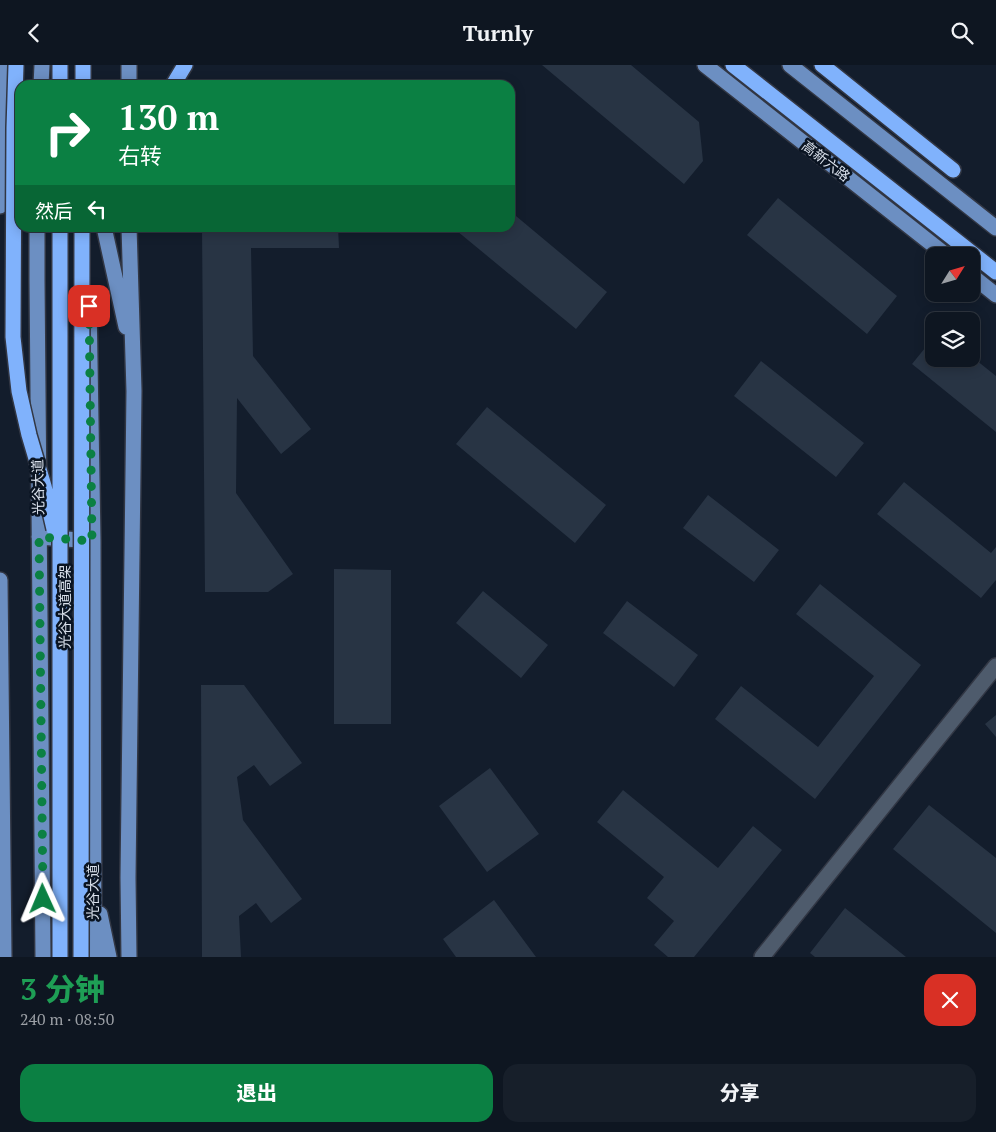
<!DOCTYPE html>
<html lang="zh">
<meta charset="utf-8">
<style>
:root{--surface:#0e1621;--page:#171f2a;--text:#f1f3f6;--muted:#9b9fa5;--line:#2e353f;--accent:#0b8043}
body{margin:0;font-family:"PT Serif","Noto Sans SC",serif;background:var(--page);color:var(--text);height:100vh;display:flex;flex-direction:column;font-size:19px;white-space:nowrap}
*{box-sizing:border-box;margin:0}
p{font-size:16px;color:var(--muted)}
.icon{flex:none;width:28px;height:28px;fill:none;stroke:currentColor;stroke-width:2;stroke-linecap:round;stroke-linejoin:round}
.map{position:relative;height:892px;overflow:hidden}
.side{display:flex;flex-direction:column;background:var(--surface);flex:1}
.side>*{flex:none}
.guide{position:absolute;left:15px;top:15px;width:500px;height:152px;border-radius:15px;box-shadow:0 2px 12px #0003,0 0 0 1px var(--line);background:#0b8043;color:#fff;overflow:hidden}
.needle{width:32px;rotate:53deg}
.fabs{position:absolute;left:925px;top:182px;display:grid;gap:10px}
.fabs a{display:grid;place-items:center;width:55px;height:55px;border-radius:10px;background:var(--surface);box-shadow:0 2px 12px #0003,0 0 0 1px var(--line);font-size:25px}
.pin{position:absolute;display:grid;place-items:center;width:42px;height:42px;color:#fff;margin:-21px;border-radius:10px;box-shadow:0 2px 8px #0006}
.me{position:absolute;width:55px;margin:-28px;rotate:359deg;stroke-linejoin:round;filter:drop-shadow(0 0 4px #0008)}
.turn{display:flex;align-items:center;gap:18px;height:105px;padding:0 20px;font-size:22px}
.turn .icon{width:65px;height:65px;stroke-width:2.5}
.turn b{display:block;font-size:35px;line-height:42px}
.then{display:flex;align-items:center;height:48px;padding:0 20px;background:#0003;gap:10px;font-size:19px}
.round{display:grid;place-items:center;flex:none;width:52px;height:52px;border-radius:15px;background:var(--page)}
.overview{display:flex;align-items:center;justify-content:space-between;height:85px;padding:0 20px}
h1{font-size:30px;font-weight:800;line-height:38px;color:#1e9e55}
.primary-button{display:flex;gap:10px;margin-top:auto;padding:10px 20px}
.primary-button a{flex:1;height:58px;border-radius:15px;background:var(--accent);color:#fff;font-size:20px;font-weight:800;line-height:58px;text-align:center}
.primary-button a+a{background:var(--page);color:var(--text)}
header{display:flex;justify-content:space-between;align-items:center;height:65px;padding:0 20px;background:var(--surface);font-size:22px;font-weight:800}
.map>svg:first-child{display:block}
.building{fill:#283444}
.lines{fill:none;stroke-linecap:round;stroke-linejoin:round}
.secondary-casing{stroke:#323744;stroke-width:18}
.primary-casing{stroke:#323744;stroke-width:18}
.highway-casing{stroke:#323744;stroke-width:18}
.secondary{stroke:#4e5b6c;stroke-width:15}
.primary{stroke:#6c8fc2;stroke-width:15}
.highway{stroke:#80b2fc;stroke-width:15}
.highway-bridge-casing{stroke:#323744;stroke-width:18;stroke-linecap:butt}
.highway-bridge{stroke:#80b2fc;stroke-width:15}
.route{stroke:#0b8043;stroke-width:9;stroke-dasharray:0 16.2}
.labels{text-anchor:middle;stroke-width:5;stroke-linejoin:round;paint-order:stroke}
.street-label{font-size:14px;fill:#dae1ec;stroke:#0a1422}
</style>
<header><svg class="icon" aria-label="back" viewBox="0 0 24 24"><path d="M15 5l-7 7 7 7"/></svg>Turnly<svg class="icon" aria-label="search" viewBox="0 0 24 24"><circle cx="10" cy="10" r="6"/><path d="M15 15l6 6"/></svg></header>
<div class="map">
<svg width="996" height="892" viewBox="0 0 996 892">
<rect width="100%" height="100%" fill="#131d2c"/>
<path class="building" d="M542,0H631L699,57L703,96L684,119Z
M778,133L897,231L867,269L747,170Z
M510,146L607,227L576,264L457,166L460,162H510Z
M202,162H338L339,183H251L253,291L311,364L281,389L237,333L236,428L293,509L268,527H205Z
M934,272V294H971V291L996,311V367L912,299Z
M761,296L864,378L836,412L734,331Z
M487,342L606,440L575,478L456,379Z
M904,417L991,488L996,482V515L981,533L877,449Z
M708,430L779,485L754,517L683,463Z
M334,504L391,505V659H334Z
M820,519L921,600L815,734L715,654L741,621L818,682L874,611L796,549Z
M483,526L548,580L521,613L456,558Z
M627,536L698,590L674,622L603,568Z
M201,620H244L302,698L270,721L254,700L237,712L243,755L302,834L271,858L256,838L239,851L241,892H202Z
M996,650V672L985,659Z
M490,703L539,769L487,807L439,741Z
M623,725L718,803L753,761L782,785L694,892H668L654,880L674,856L647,833L664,812L597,757Z
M929,740L996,793V868L893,784Z
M494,835L536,892H456L443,874Z
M845,843L906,892H815L810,888Z"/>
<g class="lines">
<defs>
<path id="secondary" d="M762,892L996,601"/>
<path id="primary" d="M705,0L947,191
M790,0L996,163
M41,20L42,0
M129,20V0
M0,141L3,0
M37,162V215L43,892
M104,162L126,262
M971,210L996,230
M89,236L93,476L94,892
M39,472L93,476
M0,515L4,892
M100,849L109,892
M129,892L128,813L134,326L129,162"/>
<path id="highway" d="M60,0V20
M733,0L996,207
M822,0L953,105
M83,20V0
M173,20L185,0"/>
</defs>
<use href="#secondary" class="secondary-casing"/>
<use href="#primary" class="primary-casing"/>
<use href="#highway" class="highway-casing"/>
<use href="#secondary" class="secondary"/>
<use href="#primary" class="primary"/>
<use href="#highway" class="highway"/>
<defs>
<path id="highway-bridge" d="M16,0L14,63L13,272L19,326L29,370L44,421L54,464
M60,162V892
M81,892L82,162"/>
</defs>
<use href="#highway-bridge" class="highway-bridge-casing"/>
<use href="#highway-bridge" class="highway-bridge"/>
</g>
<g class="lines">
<path class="route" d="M43,834L39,472L92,476L89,241"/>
</g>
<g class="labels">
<g class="street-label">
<text transform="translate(826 96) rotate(38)" y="5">高新六路</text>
<text transform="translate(38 422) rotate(-91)" y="5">光谷大道</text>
<text transform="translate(65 542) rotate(-90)" y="5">光谷大道高架</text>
<text transform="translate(93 827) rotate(-90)" y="5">光谷大道</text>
</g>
</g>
</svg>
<div class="fabs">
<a><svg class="needle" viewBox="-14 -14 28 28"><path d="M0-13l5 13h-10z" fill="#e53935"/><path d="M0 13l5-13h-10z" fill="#9b9fa5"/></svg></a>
<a><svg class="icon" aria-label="layers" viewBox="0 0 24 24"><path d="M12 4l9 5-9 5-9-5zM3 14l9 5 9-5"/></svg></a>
</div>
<div class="pin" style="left:89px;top:241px;background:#d93025"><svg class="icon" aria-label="arrive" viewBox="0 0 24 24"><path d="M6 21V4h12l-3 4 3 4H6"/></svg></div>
<svg class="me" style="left:43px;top:834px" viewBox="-20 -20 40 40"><path d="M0-17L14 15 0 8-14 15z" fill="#0b8043" stroke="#fff" stroke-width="4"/></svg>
<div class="guide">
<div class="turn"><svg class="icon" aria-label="right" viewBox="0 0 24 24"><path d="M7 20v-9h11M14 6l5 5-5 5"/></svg><div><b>130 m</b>右转</div></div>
<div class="then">然后<svg class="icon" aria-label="left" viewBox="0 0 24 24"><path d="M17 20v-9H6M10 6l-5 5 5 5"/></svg></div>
</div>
</div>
<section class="side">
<div class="overview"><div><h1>3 分钟</h1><p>240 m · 08:50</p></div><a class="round" style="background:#d93025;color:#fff"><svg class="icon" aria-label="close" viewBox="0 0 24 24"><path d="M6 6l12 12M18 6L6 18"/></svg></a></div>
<div class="primary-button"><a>退出</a><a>分享</a></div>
</section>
